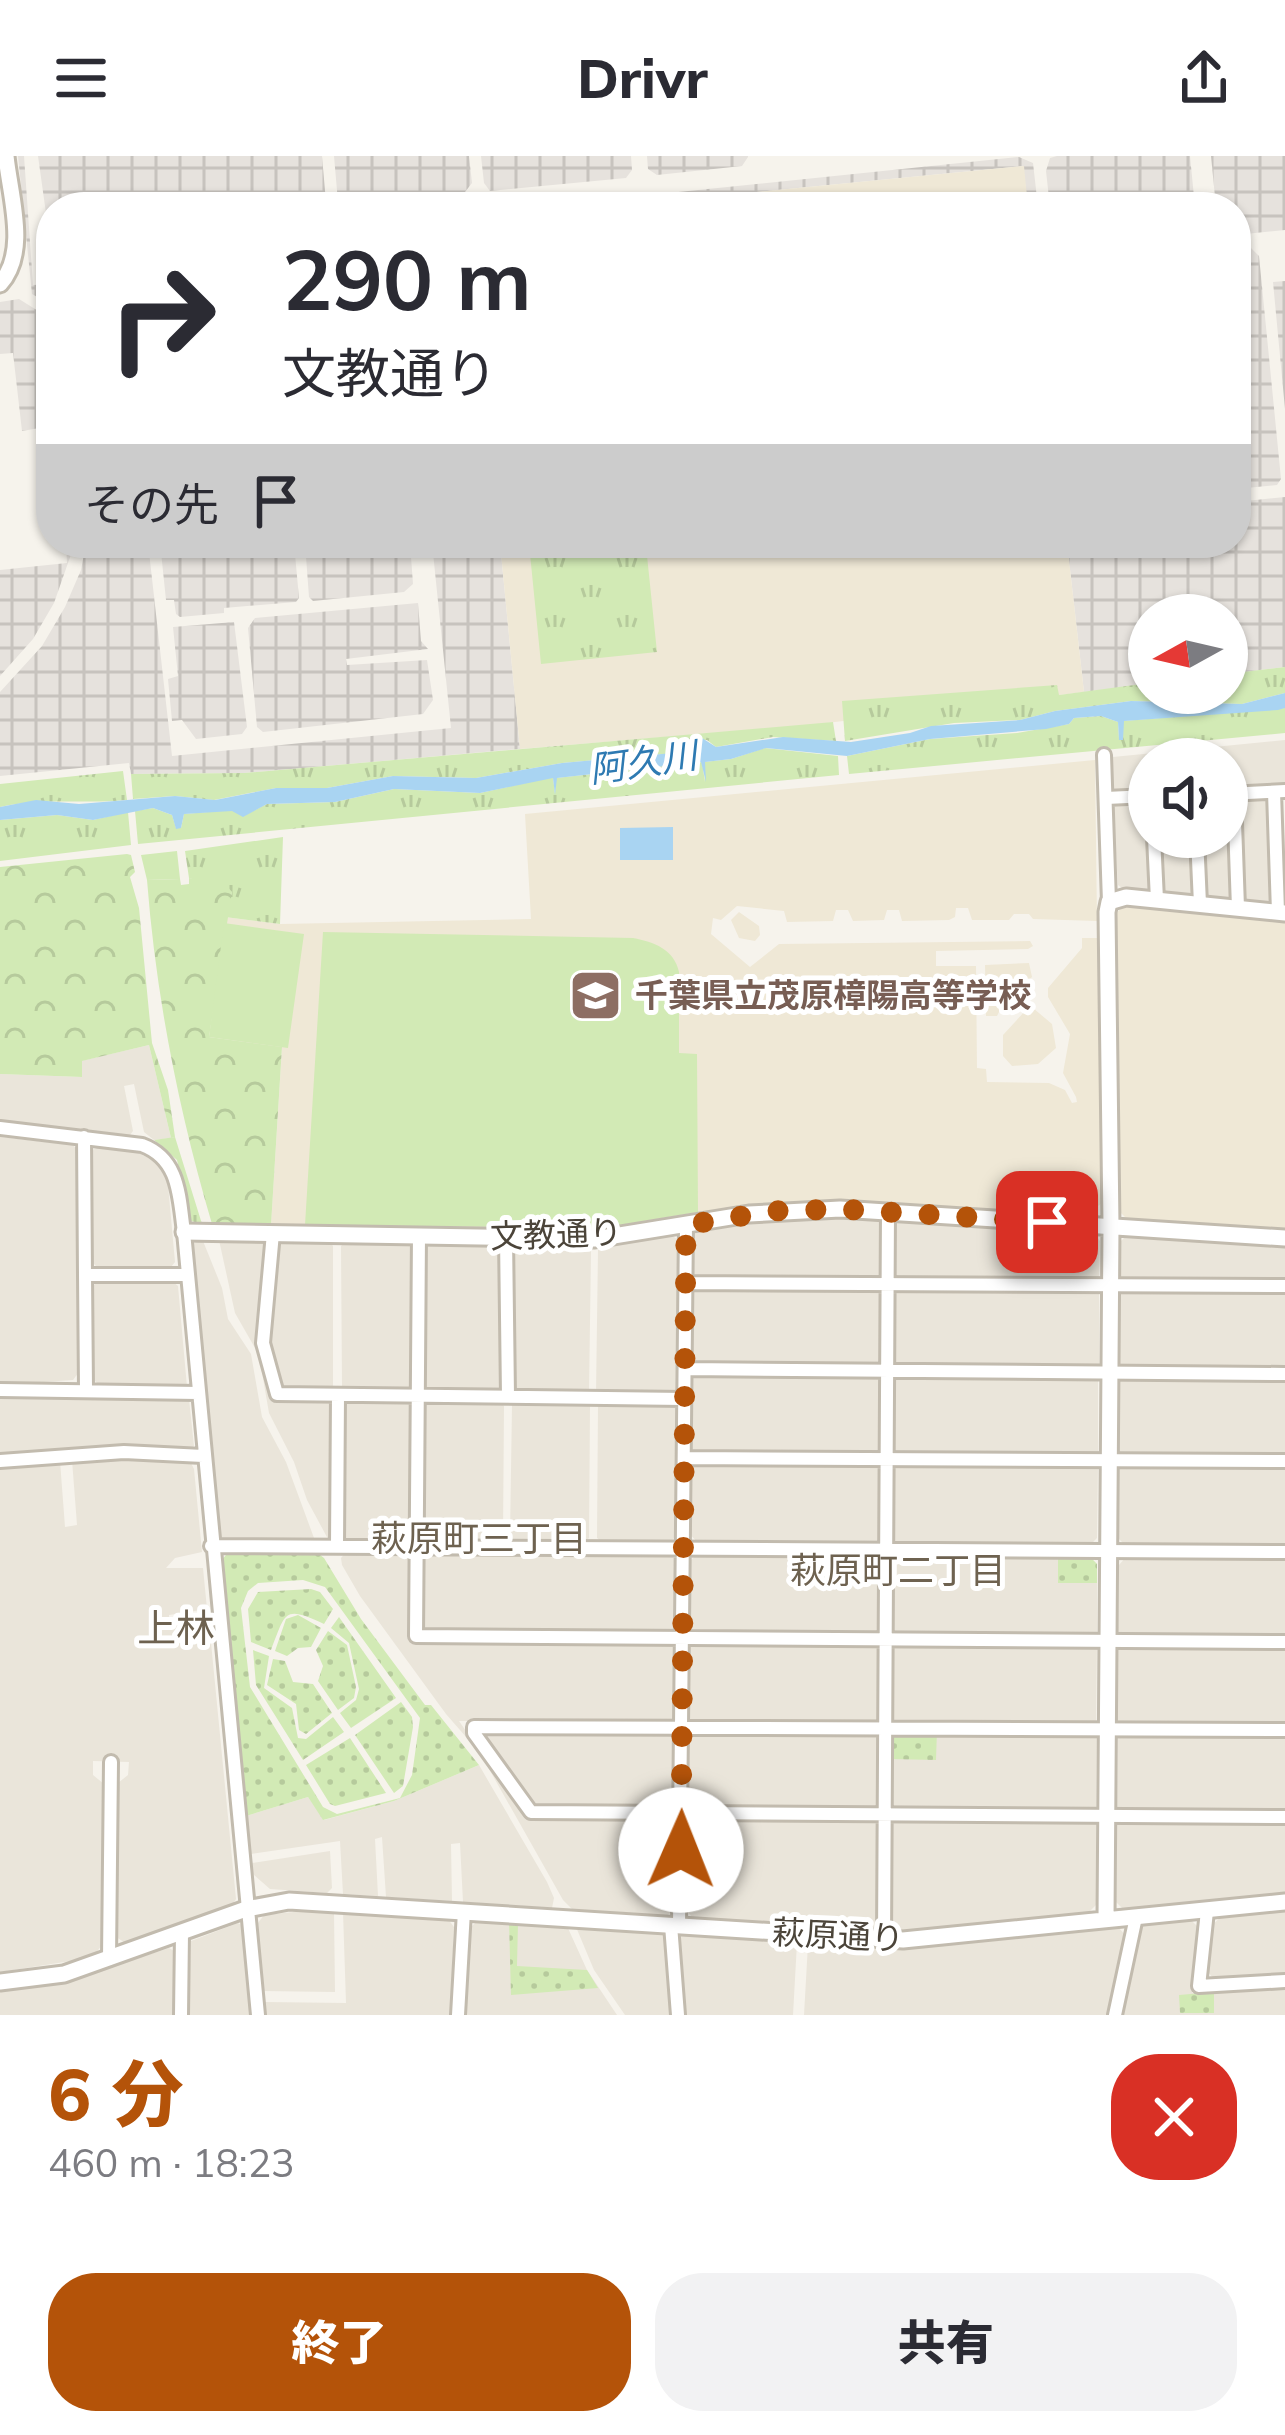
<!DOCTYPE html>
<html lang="ja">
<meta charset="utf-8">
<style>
:root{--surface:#fff;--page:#f2f2f3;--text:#2b2b33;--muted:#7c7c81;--accent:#b45309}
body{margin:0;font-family:Mulish,"Noto Sans JP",sans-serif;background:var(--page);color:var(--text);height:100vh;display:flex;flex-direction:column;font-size:45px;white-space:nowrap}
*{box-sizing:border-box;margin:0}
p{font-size:39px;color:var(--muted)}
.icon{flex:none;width:66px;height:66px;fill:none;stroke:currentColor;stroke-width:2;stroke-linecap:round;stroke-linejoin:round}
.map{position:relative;height:1859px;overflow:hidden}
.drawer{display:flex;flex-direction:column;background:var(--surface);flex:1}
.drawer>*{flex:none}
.top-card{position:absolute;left:36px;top:36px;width:1215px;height:366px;border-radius:48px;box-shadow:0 3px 9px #0004;background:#fff;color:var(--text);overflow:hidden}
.needle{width:78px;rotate:262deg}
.fabs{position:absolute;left:1128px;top:438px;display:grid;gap:24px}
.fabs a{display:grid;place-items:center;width:120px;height:120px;border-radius:50%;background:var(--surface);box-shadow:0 3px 9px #0004;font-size:60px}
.pin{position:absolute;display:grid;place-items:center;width:102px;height:102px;color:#fff;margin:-51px;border-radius:24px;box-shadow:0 6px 18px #0006}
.me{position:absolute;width:132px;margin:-66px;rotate:1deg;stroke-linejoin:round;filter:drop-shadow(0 0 9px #0008)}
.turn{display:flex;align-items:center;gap:42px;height:252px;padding:0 48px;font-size:54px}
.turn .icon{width:156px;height:156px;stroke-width:2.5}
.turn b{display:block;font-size:84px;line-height:102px}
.then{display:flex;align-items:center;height:114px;padding:0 48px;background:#0003;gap:24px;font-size:45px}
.round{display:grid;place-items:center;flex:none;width:126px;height:126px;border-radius:48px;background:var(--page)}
.summary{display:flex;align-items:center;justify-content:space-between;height:204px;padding:0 48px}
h1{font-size:72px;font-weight:800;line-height:90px;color:var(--accent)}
.action{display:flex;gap:24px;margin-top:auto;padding:24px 48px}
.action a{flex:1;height:138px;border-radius:48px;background:var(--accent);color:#fff;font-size:48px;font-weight:800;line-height:138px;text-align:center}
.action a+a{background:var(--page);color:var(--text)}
header{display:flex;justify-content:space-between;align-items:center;height:156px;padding:0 48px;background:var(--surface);font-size:54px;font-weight:800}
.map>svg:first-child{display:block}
.residential{fill:#eae5da}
.industrial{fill:url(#industrial-grid)}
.education{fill:#efe8d6}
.grass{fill:url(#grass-tufts)}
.forest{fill:url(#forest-crowns)}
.park{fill:url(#park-dots);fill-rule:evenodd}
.garden{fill:#d2eab5}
.water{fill:#a9d4f2}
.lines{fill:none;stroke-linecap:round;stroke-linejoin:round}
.minor-casing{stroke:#c2bbae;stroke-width:18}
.tertiary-casing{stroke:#c2bbae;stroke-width:21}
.minor{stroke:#fff;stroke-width:12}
.tertiary{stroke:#fff;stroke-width:15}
.route{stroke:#b45309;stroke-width:21;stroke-dasharray:0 37.8}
.labels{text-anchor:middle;stroke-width:10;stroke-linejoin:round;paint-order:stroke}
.education-label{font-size:33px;font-weight:bold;fill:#785e54;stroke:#fff;text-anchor:start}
.street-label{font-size:33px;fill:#4b4439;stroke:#fff}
.water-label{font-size:36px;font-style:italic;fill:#2e7ab2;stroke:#fff}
.neighbourhood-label{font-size:36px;fill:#6e6250;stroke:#fff}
.quarter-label{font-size:39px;fill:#6e6250;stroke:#fff}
</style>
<header><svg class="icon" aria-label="menu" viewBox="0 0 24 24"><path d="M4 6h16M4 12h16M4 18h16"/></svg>Drivr<svg class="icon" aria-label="share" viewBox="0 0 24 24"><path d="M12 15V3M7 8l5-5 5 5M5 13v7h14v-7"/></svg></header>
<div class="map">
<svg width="1285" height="1859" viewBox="0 0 1285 1859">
<defs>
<pattern id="industrial-grid" width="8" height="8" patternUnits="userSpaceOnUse" patternTransform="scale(3)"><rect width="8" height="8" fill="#e6e2dd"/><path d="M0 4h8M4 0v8" fill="none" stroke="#c7c3be"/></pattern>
<pattern id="grass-tufts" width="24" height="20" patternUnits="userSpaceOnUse" patternTransform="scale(3)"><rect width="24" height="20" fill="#d2eab5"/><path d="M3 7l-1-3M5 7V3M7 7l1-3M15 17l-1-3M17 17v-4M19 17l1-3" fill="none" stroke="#b6ca9c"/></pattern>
<pattern id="forest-crowns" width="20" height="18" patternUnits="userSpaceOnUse" patternTransform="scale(3)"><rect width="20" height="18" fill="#d2eab5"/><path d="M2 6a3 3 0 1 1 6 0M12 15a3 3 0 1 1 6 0" fill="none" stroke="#b6ca9c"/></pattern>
<pattern id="park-dots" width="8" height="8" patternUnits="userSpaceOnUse" patternTransform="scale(3)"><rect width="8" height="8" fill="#d2eab5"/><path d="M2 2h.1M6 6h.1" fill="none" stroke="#b6ca9c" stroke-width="1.8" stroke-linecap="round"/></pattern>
</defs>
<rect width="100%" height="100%" fill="#f6f3ec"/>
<path class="residential" d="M1285,584V632L1227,634V603H1149V637L1118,638L1113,634V601Z
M1271,640L1273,748L1244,745L1238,641Z
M1227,641H1230L1232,744L1205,741L1200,681H1227Z
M1149,644L1154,732L1149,735L1122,732L1118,729L1113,650L1117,645Z
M1158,681H1193L1194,740L1161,736Z
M149,889L171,982L154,984L144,976L134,928L124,930L133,975L130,979L0,964V918L81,921V905Z
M0,981L73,989L77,994L79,1216L73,1224L0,1229Z
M100,991L134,995L160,1007L168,1029L175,1106L171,1111H97L93,1107L92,994Z
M836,1060L881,1063L885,1068L886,1119L881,1124L695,1123L691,1118L692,1082L698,1074L772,1063Z
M897,1064L1093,1077L1100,1085L1099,1127L899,1124L894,1119L892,1070Z
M1129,1077L1253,1084L1285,1090V1126L1120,1127L1121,1085Z
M671,1079L680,1085L679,1234L674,1239L596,1237L598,1094L604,1089Z
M219,1084H264L268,1089L257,1190L275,1244L329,1245L334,1249L333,1383H328L307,1344L294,1306L269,1257L259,1199L235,1157Z
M280,1084L329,1085L333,1090V1230L329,1235H285L278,1229L267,1192L275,1088Z
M203,1085L222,1132L228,1163L251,1198L262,1261L286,1306L314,1382H221L193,1087Z
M345,1086L411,1087L415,1092L414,1232L409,1235H347L342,1230L341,1090Z
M427,1087L499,1088L503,1093L502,1230L499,1235H429L424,1231L423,1091Z
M515,1088L587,1089L591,1095L589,1237L516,1238L511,1233L510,1093Z
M172,1125L178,1130L187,1231L97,1227L93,1223L92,1131L97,1126Z
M695,1131H881L886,1137L881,1212L695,1210L690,1206V1135Z
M898,1131L1099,1134V1214L898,1212L892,1206L893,1136Z
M1120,1134H1285V1214H1119Z
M695,1218L880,1219L886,1224L885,1295L880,1299L694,1298L689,1293L691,1221Z
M898,1219L1098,1221V1302L897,1299L893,1295V1224Z
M1285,1221V1302L1119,1301V1222Z
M0,1237L189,1243L194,1290L189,1295L117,1290L0,1299Z
M346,1245H411L416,1250L412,1385L348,1384L340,1376L341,1249Z
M427,1245H499L504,1250L503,1381L498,1385H427L422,1380V1250Z
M516,1245L587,1246L590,1250L589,1382L585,1386L514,1385L510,1381L512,1249Z
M602,1246H673L679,1252L677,1378L670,1387L602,1386L597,1382L598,1249Z
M138,1302L191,1307L194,1313L202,1396L175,1402L166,1412H203L207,1453L169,1459V1468L209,1466L236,1743L233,1748L125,1787L115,1780L118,1627L128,1619L129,1606L93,1605V1619L104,1628L102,1789L95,1798L71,1805L0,1816V1311L60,1305L65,1371L77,1369L72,1304Z
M695,1306L881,1307L885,1381L879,1387L697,1386L689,1377L690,1310Z
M897,1307L1098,1309L1097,1382L1090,1389L897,1387L892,1382L891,1313Z
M1119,1309H1285V1390H1126L1119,1383Z
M348,1394L405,1395L412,1402V1486H672L678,1492L677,1561L672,1566L459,1565L525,1660H672L677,1665L674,1753L666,1761L573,1754L563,1744L480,1597L446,1558L360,1440L342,1409L341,1402Z
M428,1395L670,1398L678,1406V1468L671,1475H422L423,1401Z
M698,1397L879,1398L884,1404L880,1478H694L689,1471V1406Z
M896,1398L1089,1400L1097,1408V1482L896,1479L891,1474V1402Z
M1285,1400V1481L1118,1482L1119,1409L1126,1401Z
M694,1485L879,1486L884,1490L883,1562L878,1567L693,1566L688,1560L689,1490Z
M897,1486L1097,1489L1096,1570L895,1567L890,1562L891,1491Z
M1118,1489H1285V1569L1117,1570Z
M481,1573L672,1574L677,1578V1647L671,1652H532L478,1577Z
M693,1574L879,1575L883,1579V1650L877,1655L691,1652L687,1647L688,1578Z
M895,1574L1097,1577L1096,1658L894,1654L890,1649V1580Z
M1285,1577V1658H1117L1118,1578Z
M479,1609L547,1726L554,1742L552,1752L463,1746L460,1687L451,1688L452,1745L386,1741L382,1681L375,1683L378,1740L343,1738L340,1685L251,1698L246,1660L308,1641L324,1664L394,1645Z
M693,1660L878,1663L882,1667L881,1770L876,1775L694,1763L685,1753L688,1664Z
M893,1664L1096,1666V1749L1088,1757L893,1775L888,1770V1669Z
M1117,1666H1285V1738L1124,1754L1116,1746Z
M330,1695L332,1732L327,1737L270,1733L253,1718L252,1707Z
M313,1754L334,1756L335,1836L262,1835L258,1767L264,1759Z
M1285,1755V1819L1215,1824L1207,1815L1212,1769L1221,1761Z
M343,1756L448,1763L454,1771L450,1859H266L262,1851L265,1846L346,1847Z
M1191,1764L1198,1771L1192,1837L1285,1832V1859H1122L1142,1769Z
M477,1765L567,1770L587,1814L617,1859H465L470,1772Z
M238,1767L243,1770L253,1859H188L191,1785Z
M576,1771L665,1777L673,1859H625L594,1814Z
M1119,1772L1126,1780L1109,1859H804L808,1788L919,1791Z
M678,1778L797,1787L793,1859H682Z
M169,1792L174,1795L173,1859H0V1836L62,1827Z"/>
<path class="industrial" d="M18,0H24L33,129L51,128V149L32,138Z
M38,0H322L326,46L323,51H51V93Z
M334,0H469L472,27L465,36L343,50L338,46Z
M481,0H631L632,14L626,22L490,35L484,27Z
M647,0H748V1L742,10L657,19L648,13Z
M1057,0H1190L1195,51H1050L1046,15L1050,2Z
M1211,0H1285V74L1236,79V51H1216Z
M1019,1L1033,7L1038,51H1028L1023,10L602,51H532Z
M1249,90L1259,100L1281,323L1277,329L1236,333V91Z
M1285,125V253L1273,126Z
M19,143L51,163V270L22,275L13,197L0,198V146Z
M1285,341V511L1227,518V459H1149V528L1084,536L1067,387H1236V346Z
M66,387H75L54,447L33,483L0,520V414L67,407Z
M86,387H148L172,600L451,572L432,387H500L520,593L244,617L131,618L129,607L0,620V536L42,490L65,451L81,414Z
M170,387H294L299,442L296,446L224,452V457L180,461L176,458L174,444H166L161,396Z
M305,387H410L413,428L404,436L313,445L309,441Z
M418,447L421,485L428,493L346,503L347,509L427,504L433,544L423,558L263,576L257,571L248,472L255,462Z
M234,466L247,571L242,578L196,583L182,564L172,565L168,523L178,520L173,471Z"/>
<path class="education" d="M1024,10L1028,51H602Z
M500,387H1067L1084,536L810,569L520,593Z
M1095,604L1097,765L1033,763L1029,758H1014L1009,764H972L968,752H956L955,761L949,764L902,765L899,754H887L884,764L853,765L848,754H836L833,765L787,766L784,755L737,750L721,764L713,762L711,778L750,811L779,788L1030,785L1033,790L1028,793L936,795V810H976L977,912L986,913L987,926L1049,927L1065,934L1072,947L1077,946L1076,941L1063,917L1070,878L1048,841V832L1082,792V782H1098L1101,1048L1081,1061L837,1045L769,1047L602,1074L271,1069L282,892L209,881L225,761L280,768L531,763L525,658Z
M1125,749L1285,766V1073L1126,1062L1120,1056L1114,759Z
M739,756L759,770L760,779L755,785L739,782L731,764Z
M1029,807L1032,821L1004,846L997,860H986L985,809Z
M1033,852L1052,868L1056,892L1038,908L1012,910L1003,900V879L1025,855Z"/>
<path class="grass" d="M605,387L606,392L646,390L657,496L541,508L529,388Z
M1285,511V537L1242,548L1131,545L1055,555L1020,564L954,567L845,585L842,545L1057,529L1059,539L1149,527V537H1227V518Z
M1285,552V577L849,618L847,600L930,583L1017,577L1069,568L1074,562L1101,560L1118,566L1119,583H1123V565Z
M833,566L836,585L773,581L716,591L707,584H700L690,595L677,597L562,607L476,622L393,620L327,632H276L214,644L175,640L133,643L131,618L244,617Z
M765,592L838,600L839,619L138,688L135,655L153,652L172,659L176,672H181L184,658L232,654L243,660L267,648L335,646L394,633L480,637L553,621L555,638L556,622L702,606L705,626L704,606L731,603Z
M123,615L127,644C84,648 42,642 0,651V628Z
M128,656L131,689L0,705V664L57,659L93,664Z
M283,681L280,768L225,761L232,736L189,722L185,695Z
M177,695L180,723L147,724L141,699Z
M175,981L202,1068L191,1065L177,1004L154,984Z"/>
<path class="forest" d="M127,698L131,699L135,716L130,721L139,752L152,887L168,934L175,981L171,982L149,889L82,905V921L0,918V711Z
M189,722L225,728L232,736L209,881L282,891L271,1069L212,1068C179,956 156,841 147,724L180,723L181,729L189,728Z"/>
<path class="park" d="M229,1395H315L324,1402L361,1463L425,1549H431L479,1609L394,1645L323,1664L308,1641L246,1660L222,1404ZM303,1424L325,1431L420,1562L412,1619L400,1642L337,1658L323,1651L250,1531L241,1452L248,1435L258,1427Z
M1058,1400H1089L1097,1408V1427H1058Z
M311,1433L320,1436L333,1453L324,1468C283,1449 286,1456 271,1494L251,1486L248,1453L258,1436Z
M298,1459L321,1472L311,1491L298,1492L287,1500L275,1495L286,1463Z
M339,1461L396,1542L351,1572L340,1557L356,1544L359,1533L349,1487L331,1472Z
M328,1475L347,1489L356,1531L354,1542L338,1554L318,1525L323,1510L316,1494Z
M253,1494L269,1500L264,1532L292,1552L298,1582L306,1583L333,1561L344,1576L303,1604L256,1529Z
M273,1503L285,1505L293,1526L313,1528L332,1557L306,1578L299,1574L296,1548L267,1529Z
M401,1546L412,1561L413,1571L403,1630L394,1637L355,1579Z
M895,1574H937L936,1604L890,1603V1580Z
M350,1582L386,1637L335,1650L330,1648L306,1609Z
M509,1766L518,1767L517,1810L587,1814L598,1832L511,1839Z
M1214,1836V1857H1180L1179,1839Z"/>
<path class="garden" d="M224,767L304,778L288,892L209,881Z
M323,776L633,782C654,786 674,793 679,816V897L697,898L698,1056L602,1072L305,1069Z"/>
<path class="water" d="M1285,537V552L1278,554L1124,565L1123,584H1119L1118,566L1101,560L1074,562L1069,568L1046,573L930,583L847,600L766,592L731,603L705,606L706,626L701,606L557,622L555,639L553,622L480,637L394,633L335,646L267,648L243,661L232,655L184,658L181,672L176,673L172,659L153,652L93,664L57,659L0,664V651L36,644L79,648L175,640L215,644L276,632H327L393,620L476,622L562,607L684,596L702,582L716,591L783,581L851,586L910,577L931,570L1020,564L1055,555L1131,545L1242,548Z
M673,671V704H620V672Z"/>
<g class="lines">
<defs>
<path id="minor" d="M1104,599L1109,746
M1274,636L1278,756
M1228,638L1285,635
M1234,638L1238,752
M1106,642L1149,640
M1154,681L1157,744
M1197,681L1200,748
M0,972L142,989C180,1003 179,1041 184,1076L258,1859
M84,981L85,1119H186
M273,1077L263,1187L277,1238L684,1243
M419,1079L416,1480L1285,1486
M506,1081L508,1240
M85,1119L86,1233
M686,1127L1285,1130
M685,1213L1285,1218
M0,1234L198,1237
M684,1302L1285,1305
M0,1305L124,1296L203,1300
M337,1389L338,1240
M211,1390L1285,1396
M1285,1574L474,1571V1577L531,1656L1285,1661
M1207,1755L1199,1830L1285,1825
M671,1769L678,1859
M679,1770L686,1069
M884,1784L888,1056
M109,1803L111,1606
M181,1859L182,1777
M458,1859L464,1755
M1115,1859L1136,1761"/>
<path id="tertiary" d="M0,128C29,96 10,40 6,0
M184,1076L595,1083L749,1058L840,1053L1285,1082
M1106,1763L1111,1069L1107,756L1109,746L1126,741L1285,757
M0,1826L64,1818L246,1753L289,1745L903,1784L1285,1746"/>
</defs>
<use href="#minor" class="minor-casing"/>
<use href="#tertiary" class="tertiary-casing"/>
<use href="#minor" class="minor"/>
<use href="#tertiary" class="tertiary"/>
</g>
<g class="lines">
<path class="route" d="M681,1694L686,1069L773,1055L840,1053L1047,1066"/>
</g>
<defs>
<symbol id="school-square" viewBox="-11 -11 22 22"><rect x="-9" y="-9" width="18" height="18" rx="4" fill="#8d6e63" stroke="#fff"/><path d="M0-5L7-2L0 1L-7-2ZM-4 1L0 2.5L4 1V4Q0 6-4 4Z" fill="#fff"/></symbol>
</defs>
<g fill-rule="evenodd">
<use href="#school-square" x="566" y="810" width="59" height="59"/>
</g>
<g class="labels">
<g class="education-label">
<text x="635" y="851">千葉県立茂原樟陽高等学校</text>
</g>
<g class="street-label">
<text transform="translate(556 1078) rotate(-2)" y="12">文教通り</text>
<text transform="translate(838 1779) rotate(3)" y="12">萩原通り</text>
</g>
<g class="water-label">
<text transform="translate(643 606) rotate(-8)" y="13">阿久川</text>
</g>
<g class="neighbourhood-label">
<text x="479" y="1395">萩原町三丁目</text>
<text x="898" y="1427">萩原町二丁目</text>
</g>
<g class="quarter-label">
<text x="176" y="1486">上林</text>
</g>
</g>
</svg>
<div class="fabs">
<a><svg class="needle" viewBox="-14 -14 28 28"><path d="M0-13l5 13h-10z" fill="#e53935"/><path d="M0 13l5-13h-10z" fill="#7c7c81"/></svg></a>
<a><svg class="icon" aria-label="sound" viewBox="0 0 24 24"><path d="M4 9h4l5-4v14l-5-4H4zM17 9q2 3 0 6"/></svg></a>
</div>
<div class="pin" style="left:1047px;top:1066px;background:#d93025"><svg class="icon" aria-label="arrive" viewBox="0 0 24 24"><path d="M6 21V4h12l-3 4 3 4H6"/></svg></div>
<svg class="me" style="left:681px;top:1694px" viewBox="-20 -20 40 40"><circle r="19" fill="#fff"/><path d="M0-13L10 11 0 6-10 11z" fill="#b45309"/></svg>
<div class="top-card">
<div class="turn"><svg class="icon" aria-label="right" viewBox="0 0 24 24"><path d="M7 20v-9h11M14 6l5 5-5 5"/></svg><div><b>290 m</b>文教通り</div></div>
<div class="then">その先<svg class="icon" aria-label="arrive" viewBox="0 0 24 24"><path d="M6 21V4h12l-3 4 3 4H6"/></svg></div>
</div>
</div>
<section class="drawer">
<div class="summary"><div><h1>6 分</h1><p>460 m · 18:23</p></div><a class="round" style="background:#d93025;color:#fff"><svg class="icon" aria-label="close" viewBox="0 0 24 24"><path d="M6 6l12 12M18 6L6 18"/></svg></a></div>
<div class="action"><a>終了</a><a>共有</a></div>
</section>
